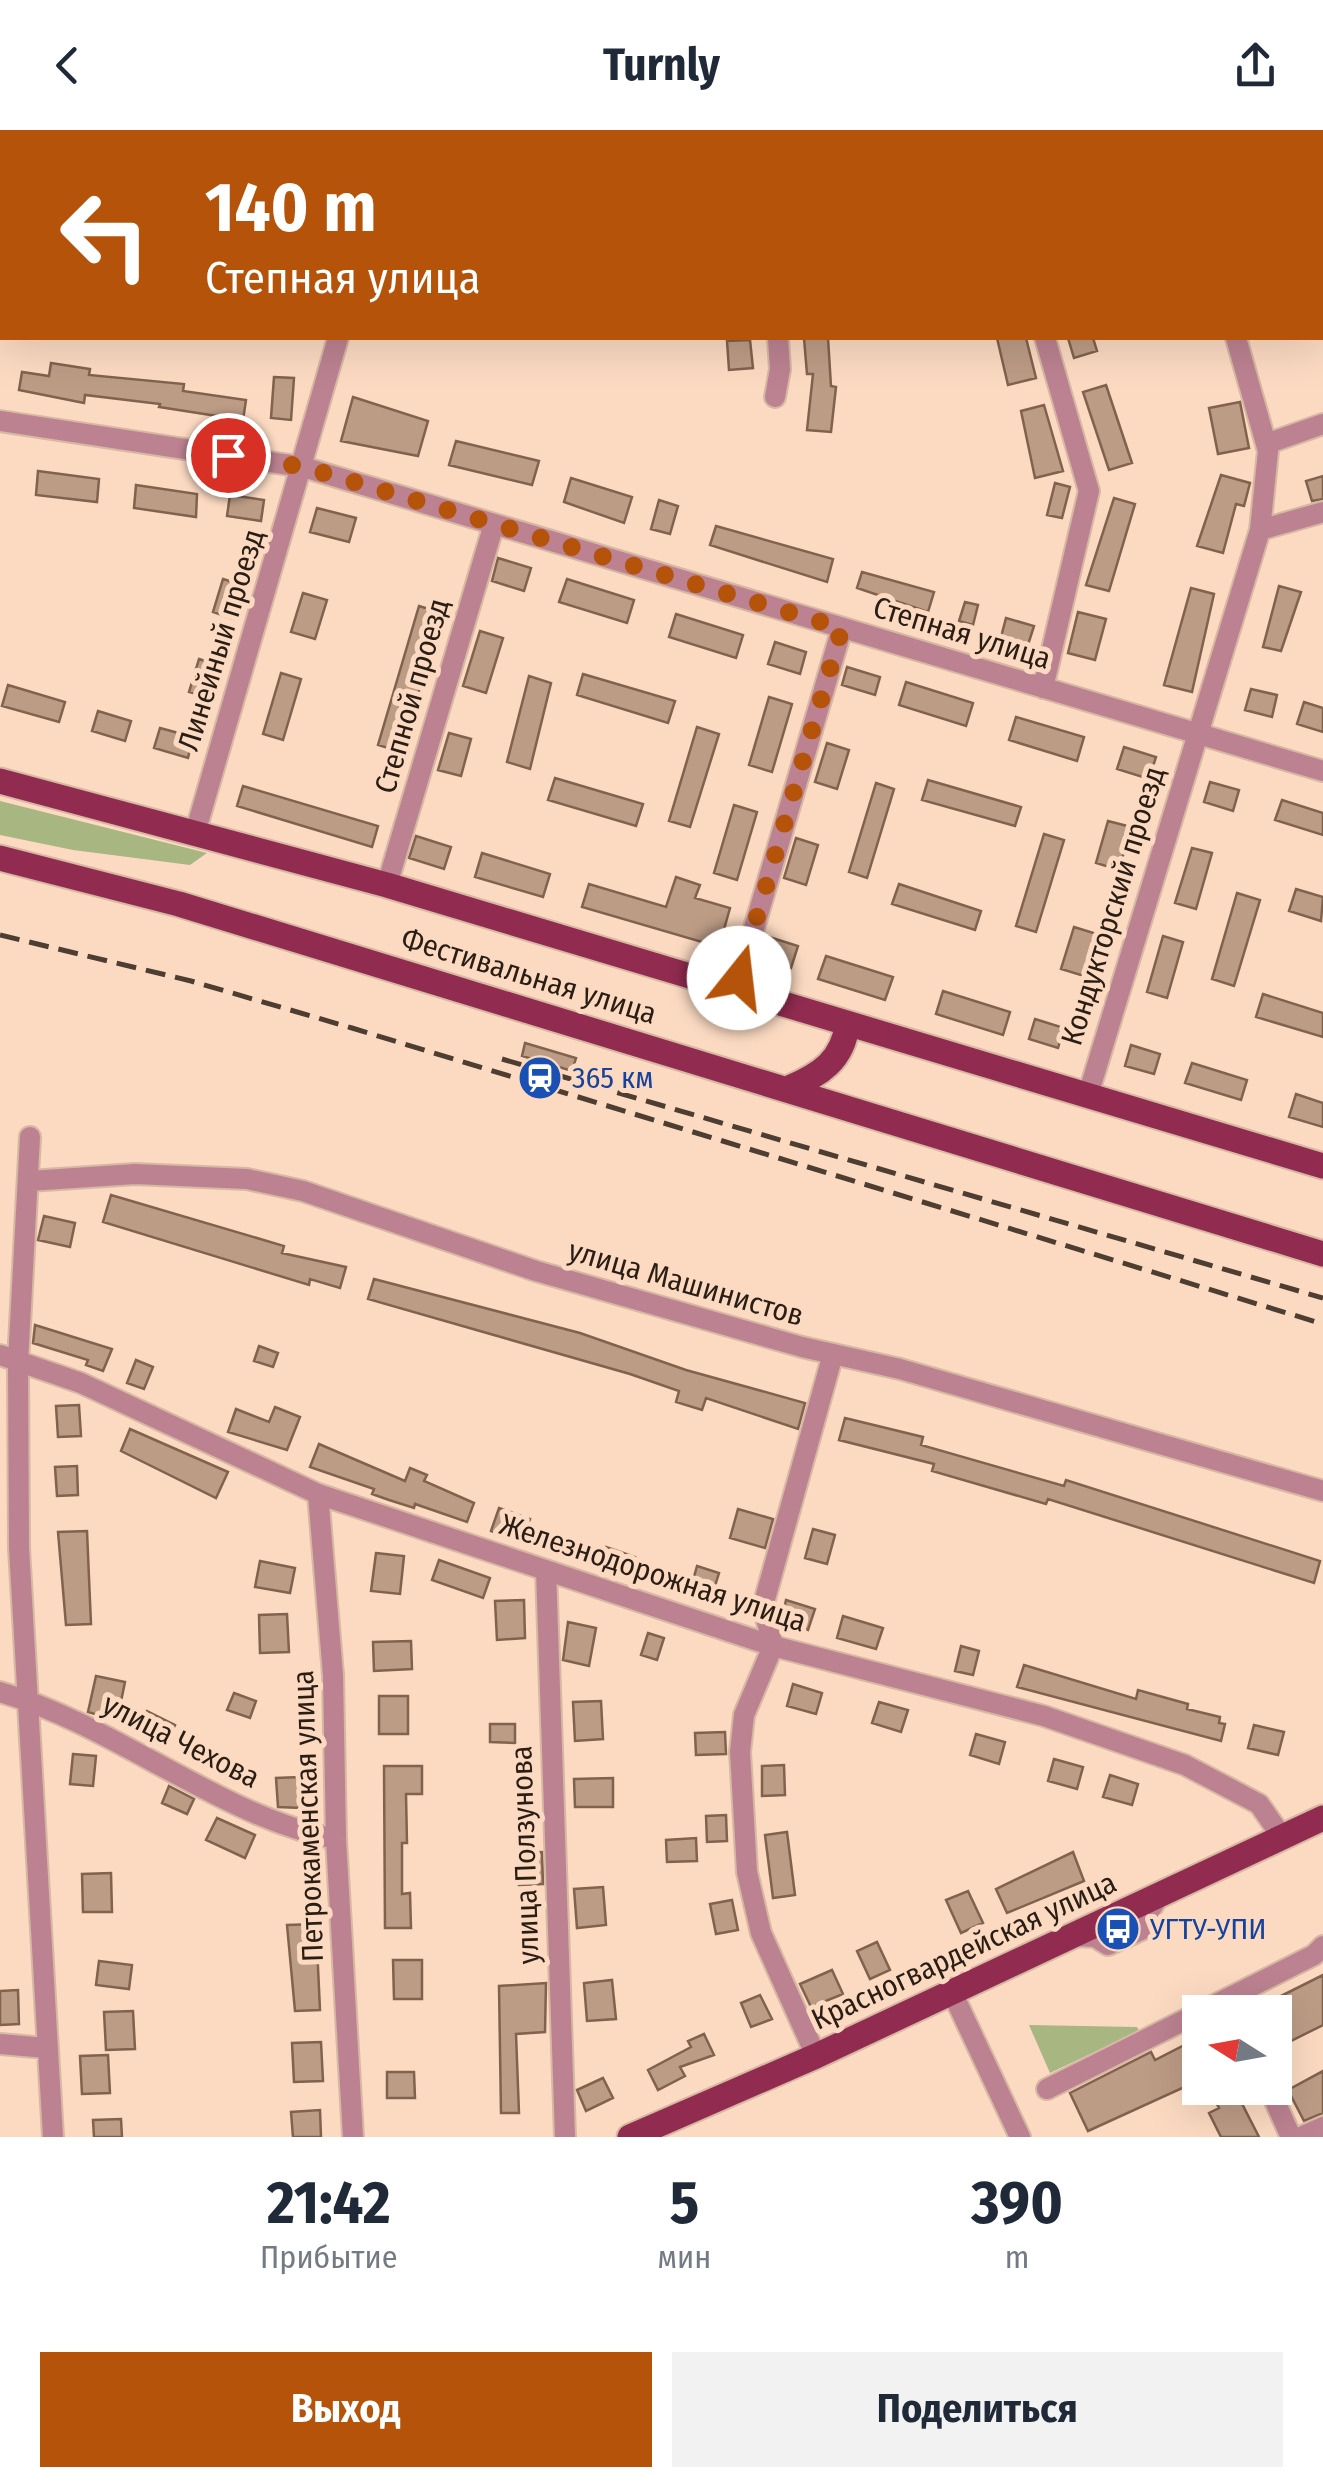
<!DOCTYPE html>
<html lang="ru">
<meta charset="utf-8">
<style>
:root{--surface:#fff;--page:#f2f2f3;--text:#1f2937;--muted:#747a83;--accent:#b45309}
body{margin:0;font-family:"Fira Sans Condensed",sans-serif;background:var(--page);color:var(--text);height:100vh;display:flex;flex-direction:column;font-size:38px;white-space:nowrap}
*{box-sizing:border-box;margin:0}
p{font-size:32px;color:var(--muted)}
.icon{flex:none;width:55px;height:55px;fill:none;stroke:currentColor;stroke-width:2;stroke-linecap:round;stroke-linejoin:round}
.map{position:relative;height:2007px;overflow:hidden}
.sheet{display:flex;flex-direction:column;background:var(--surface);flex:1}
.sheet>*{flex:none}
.top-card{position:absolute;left:0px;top:0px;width:1325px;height:210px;box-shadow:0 10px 40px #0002;background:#b45309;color:#fff;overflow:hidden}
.needle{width:65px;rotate:281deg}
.controls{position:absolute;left:1182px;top:1865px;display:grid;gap:20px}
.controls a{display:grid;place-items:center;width:110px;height:110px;border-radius:0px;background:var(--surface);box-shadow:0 10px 40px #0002;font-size:50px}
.pin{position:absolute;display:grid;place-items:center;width:85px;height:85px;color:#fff;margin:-42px;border:5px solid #fff;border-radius:50%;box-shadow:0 2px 10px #0007}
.me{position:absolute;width:110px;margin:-55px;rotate:16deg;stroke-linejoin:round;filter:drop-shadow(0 0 8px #0008)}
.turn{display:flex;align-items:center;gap:35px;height:210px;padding:0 40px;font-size:45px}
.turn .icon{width:130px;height:130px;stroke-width:2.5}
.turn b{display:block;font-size:70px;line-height:85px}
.eta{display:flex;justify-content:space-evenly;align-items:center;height:170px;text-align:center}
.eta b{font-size:60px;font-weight:700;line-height:70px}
.action{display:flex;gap:20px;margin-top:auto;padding:20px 40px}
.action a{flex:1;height:115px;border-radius:0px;background:var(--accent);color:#fff;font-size:40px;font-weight:700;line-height:115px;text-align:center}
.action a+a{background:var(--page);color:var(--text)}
header{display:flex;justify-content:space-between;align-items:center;height:130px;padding:0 40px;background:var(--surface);font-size:45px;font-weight:700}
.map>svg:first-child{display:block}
.green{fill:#a8b682}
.building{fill:#bd9c86;stroke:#80624d;stroke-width:2.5}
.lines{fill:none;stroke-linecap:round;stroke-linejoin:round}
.minor-casing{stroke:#d6b8a3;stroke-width:24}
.major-casing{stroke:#d6b8a3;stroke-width:29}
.minor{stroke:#bc8291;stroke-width:20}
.major{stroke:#912b4f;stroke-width:25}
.rail{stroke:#4e3e32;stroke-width:5;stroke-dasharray:20 10;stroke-linecap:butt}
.route{stroke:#b45309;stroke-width:18;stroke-dasharray:0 32.4}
.labels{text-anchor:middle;stroke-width:10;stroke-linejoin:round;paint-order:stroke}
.street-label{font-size:30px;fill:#291d14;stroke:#fcdac2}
.transit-label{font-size:30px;fill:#164399;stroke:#fcdac2;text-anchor:start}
</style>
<header><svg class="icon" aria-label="back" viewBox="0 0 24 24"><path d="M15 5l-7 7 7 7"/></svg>Turnly<svg class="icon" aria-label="share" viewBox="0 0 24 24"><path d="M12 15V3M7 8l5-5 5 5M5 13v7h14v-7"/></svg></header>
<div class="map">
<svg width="1323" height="2007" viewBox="0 0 1323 2007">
<rect width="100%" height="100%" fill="#fcdac2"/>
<path class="green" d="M0,671L207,723L190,735L73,720L0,705Z
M1029,1895L1137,1897L1139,1901L1050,1943Z"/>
<path class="building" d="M804,208H828L831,256L836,257L831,302L807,300L813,244H807Z
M997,208H1026L1036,248L1008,255Z
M1068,208H1093L1097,221L1074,228Z
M750,210L753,238L729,240L727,211Z
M51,233L90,239L89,245L184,254L183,261L246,270L243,290L159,277L160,274L85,265L84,273L19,260L22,242L49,246Z
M274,247L294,248L291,290L271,288Z
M1106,255L1132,333L1109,340L1083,262Z
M353,267L428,291L418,326L341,311Z
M1240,272L1249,318L1218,324L1209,278Z
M1044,275L1063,341L1035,348L1021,281Z
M456,311L539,331L532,355L449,335Z
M38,341L99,349L97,372L36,365Z
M1221,345L1250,353L1244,376L1236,374L1223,423L1197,416Z
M1323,346V369L1312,371L1306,351Z
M571,348L632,367L624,393L564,372Z
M1055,353L1070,357L1062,388L1047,385Z
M136,355L197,364L196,387L134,378Z
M230,365L264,370L261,391L227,386Z
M1114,368L1135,374L1109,461L1086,455Z
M659,370L678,376L670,404L651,399Z
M317,378L356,388L349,412L310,402Z
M716,396L833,429L827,452L710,415Z
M498,428L531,438L524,461L492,451Z
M862,442L934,462L928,482L857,458Z
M223,449L243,455L233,489L213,482Z
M567,449L634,470L627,493L559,472Z
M1279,456L1301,462L1281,521L1263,517Z
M1191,458L1214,464L1192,562L1164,555Z
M303,463L327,470L315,509L291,502Z
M965,472L978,475L973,495L959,491Z
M419,476L442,483L401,622L378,615Z
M1078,482L1106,489L1095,530L1068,523Z
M676,484L743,505L736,528L669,507Z
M1006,488L1034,496L1028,515L1001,507Z
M480,501L503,508L486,563L463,556Z
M775,512L806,522L800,544L768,534Z
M199,529L219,535L210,568L189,562Z
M847,537L880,547L875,565L842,555Z
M281,543L301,549L283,610L263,604Z
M583,544L675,571L668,593L577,565Z
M529,546L551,553L530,639L507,632Z
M906,552L973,573L966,596L899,575Z
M8,555L65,572L59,592L2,576Z
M1251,559L1277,565L1272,587L1245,580Z
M769,567L792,574L772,642L749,635Z
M1304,572L1323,578V602L1297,594Z
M98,581L131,591L125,611L92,601Z
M1016,587L1084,607L1077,631L1009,610Z
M697,597L719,604L690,697L669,691Z
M160,598L193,607L188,628L154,618Z
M449,603L471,609L461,646L438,640Z
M827,613L849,620L837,659L815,652Z
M1124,617L1156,627L1149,649L1117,639Z
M555,648L643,674L636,696L548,670Z
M928,650L1021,677L1015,696L922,670Z
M1210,652L1239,660L1233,681L1204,672Z
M876,653L894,659L867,748L849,742Z
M243,656L378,696L372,717L237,676Z
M1282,670L1323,683V705L1275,690Z
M734,675L757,682L737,750L714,743Z
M1108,691L1131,697L1119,740L1096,733Z
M1044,704L1064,710L1036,802L1016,796Z
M416,706L451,717L444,739L409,728Z
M796,708L818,715L806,755L784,748Z
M1192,718L1212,723L1196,779L1175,773Z
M482,723L550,744L543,767L475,747Z
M676,747L700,755L695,768L730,778L719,817L582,777L589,754L666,777Z
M899,754L981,781L975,800L892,774Z
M1296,759L1323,767L1321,791L1289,781Z
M1237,763L1260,770L1234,856L1212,849Z
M1074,797L1097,804L1084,846L1061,839Z
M766,806L798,816L791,838L760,828Z
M1163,806L1183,812L1167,868L1147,862Z
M826,826L893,847L885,870L818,849Z
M943,861L1010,882L1003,905L936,884Z
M1263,864L1323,883V907L1256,887Z
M1035,889L1064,898L1058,918L1029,909Z
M525,913L576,928L572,941L522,926Z
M1131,915L1160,924L1154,944L1125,936Z
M1192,933L1247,950L1241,970L1185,953Z
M1296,964L1323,973V997L1289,987Z
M111,1065L284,1116L282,1123L346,1137L340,1158L310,1149L309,1155L103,1092Z
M44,1086L75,1093L70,1117L38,1110Z
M374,1149L580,1203L686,1240L805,1273L798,1299L706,1268L702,1280L676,1272L679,1261L630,1244L368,1169Z
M35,1195L112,1219L103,1241L86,1235L88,1230L33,1213Z
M259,1216L278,1223L273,1237L254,1231Z
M136,1230L153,1237L144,1259L127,1253Z
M79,1275L81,1306L58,1307L56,1276Z
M275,1277L300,1287L287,1320L228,1302L236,1279L269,1292Z
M845,1288L923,1307L921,1315L1064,1356L1066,1350L1320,1431L1314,1453L1048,1369L1046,1374L932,1341L934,1334L839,1310Z
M130,1299L228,1342L216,1368L121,1321Z
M319,1314L405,1351L410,1338L427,1345L424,1351L474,1373L467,1392L415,1374L414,1378L389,1370L372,1364L374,1359L310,1337Z
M77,1336L78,1365L57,1366L55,1337Z
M499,1378L530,1389L522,1412L491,1401Z
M738,1379L773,1389L765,1418L730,1408Z
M813,1399L835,1405L827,1434L805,1428Z
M87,1401L91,1494L66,1495L58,1402Z
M606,1417L635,1427L628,1449L599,1439Z
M376,1423L404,1426L400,1464L371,1461Z
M439,1430L490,1448L483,1468L432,1450Z
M260,1431L295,1438L290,1463L255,1457Z
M697,1436L719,1443L710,1472L689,1465Z
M524,1470L525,1508L497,1510L495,1471Z
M786,1470L815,1479L808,1500L781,1492Z
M287,1484L289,1522L260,1523L259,1485Z
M843,1486L883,1498L876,1519L837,1508Z
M568,1492L596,1498L589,1536L563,1530Z
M648,1503L664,1508L657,1530L641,1525Z
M411,1511L412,1539L374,1541L373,1512Z
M961,1516L979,1521L973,1545L955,1541Z
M1024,1535L1136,1569L1138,1560L1188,1574L1187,1579L1220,1587L1219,1593L1225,1594L1221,1611L1017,1557Z
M96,1546L125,1552L117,1591L88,1582Z
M793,1554L822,1563L816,1584L787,1576Z
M234,1563L256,1571L250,1588L227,1580Z
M379,1566H408V1604H379Z
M601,1571L603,1609L575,1611L573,1572Z
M879,1572L908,1580L901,1602L872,1593Z
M147,1581L175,1595L165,1616L138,1603Z
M490,1594H515V1613L490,1612Z
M1254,1595L1284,1602L1278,1625L1248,1618Z
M725,1602L726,1624L696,1625L695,1603Z
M976,1604L1005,1612L999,1634L970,1625Z
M73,1624L96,1626L93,1656L70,1654Z
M1054,1629L1083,1637L1077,1659L1048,1651Z
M784,1635L785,1665L762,1666V1636Z
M384,1636H422V1664H406L407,1713H402V1764L410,1763L411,1798H385Z
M1110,1645L1138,1654L1132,1675L1103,1667Z
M300,1647L301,1678L278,1677L276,1648Z
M613,1648V1677H575L574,1649Z
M169,1656L194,1669L187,1684L162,1673Z
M726,1685L727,1711L707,1712L706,1686Z
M217,1688L255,1705L245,1728L206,1710Z
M787,1702L795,1765L773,1768L765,1705Z
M696,1708L697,1731L667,1732L666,1710Z
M542,1722L543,1754L519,1755V1723Z
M1073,1722L1084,1751L1007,1783L996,1759Z
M111,1743L112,1782H83L82,1744Z
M603,1757L606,1795L577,1798L574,1759Z
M968,1761L983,1793L961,1803L946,1770Z
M732,1770L738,1800L716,1804L710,1774Z
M316,1794L320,1880L295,1881L287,1795Z
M877,1812L890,1840L870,1849L857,1821Z
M393,1830H422V1869H394Z
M99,1831L132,1835L129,1859L96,1855Z
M832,1840L843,1864L811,1877L800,1854Z
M1323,1845V1895L1275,1919V1882H1249Z
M612,1850L616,1889L587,1891L584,1853Z
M546,1853L545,1902L516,1904L519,1983H501L499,1856Z
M18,1860L19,1894L0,1895V1861Z
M760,1865L772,1889L751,1897L741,1873Z
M133,1881L135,1919L106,1920L104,1882Z
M704,1904L714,1925L680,1937L685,1946L658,1960L648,1940L691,1917L688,1911Z
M1200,1907V1950L1088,2001L1070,1963L1151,1922L1155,1930Z
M321,1912L323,1951L294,1952L292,1913Z
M108,1925L110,1963L82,1964L80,1926Z
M1323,1941V1983L1304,1991L1288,1960Z
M387,1942H414L415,1968H387Z
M603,1948L613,1968L586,1981L577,1960Z
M1208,1958H1234L1259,2007H1221L1209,1983L1219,1978Z
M320,1980L321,2007H293L291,1982Z
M121,1989L122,2007H94L93,1990Z"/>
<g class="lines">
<defs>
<path id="minor" d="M702,0L703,2
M984,0V2
M1176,0V2
M401,2L402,0
M0,159H2
M775,267L780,239L778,208
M0,291L303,337L1323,641
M1266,314L1323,294
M1260,400L1323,382
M1043,558L1089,361L1045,208
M196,700L338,208
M387,755L494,394
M735,863L842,498
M1088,965L1260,400L1268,321L1236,208
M30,1007L18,1232L19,1418L53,2007
M29,1051L135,1044L247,1049L303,1061L536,1141L802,1217L900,1239L1323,1361
M0,1225L81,1253L318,1364L773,1516L1044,1586L1185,1635L1259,1674L1282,1707
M318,1364L333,1545L336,1709L353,2007
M546,1440L565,2007
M0,1562C115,1595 223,1688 336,1709
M1075,1806L1095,1807L1108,1815L1148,1797L1149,1782L1158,1767
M952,1862L1020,2007
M0,1914L46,1918
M816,1926L761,1803L747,1742L740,1622L744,1585L773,1516L763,1476L833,1224
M1269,1958L1291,2007
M1047,1959L1314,1825L1323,1816
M1301,2007L1323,1997"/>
<path id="major" d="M0,651L387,755L1323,1036
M0,728L179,774L1323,1124
M789,958C820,945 843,930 847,895
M630,2007L816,1926L1323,1688"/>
</defs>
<use href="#minor" class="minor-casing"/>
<use href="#major" class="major-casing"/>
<use href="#minor" class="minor"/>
<use href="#major" class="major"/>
<path class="rail" d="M0,805L191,851L352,898L1323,1194
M502,929L1323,1168"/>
</g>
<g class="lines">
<path class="route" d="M228,325L304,337L842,498L739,848"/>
</g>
<defs>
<symbol id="station-disc" viewBox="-11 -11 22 22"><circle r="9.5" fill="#1a4fb4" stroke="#fcdac2"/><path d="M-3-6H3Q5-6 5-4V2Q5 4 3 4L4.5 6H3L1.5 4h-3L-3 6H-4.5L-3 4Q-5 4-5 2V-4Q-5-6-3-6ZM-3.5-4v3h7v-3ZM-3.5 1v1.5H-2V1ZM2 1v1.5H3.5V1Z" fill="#fff"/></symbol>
<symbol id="bus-disc" viewBox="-11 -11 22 22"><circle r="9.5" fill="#1a4fb4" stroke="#fcdac2"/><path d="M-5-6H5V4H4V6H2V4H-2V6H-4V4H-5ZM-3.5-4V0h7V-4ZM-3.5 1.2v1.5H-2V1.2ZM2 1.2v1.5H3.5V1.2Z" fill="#fff"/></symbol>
</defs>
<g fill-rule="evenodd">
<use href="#station-disc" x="515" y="923" width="50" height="50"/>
<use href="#bus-disc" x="1093" y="1774" width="50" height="50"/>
</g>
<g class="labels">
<g class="street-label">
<text transform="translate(962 503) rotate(17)" y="10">Степная улица</text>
<text transform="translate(221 510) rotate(-73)" y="10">Линейный проезд</text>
<text transform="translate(412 566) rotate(-74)" y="10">Степной проезд</text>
<text transform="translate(1113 776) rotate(-73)" y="10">Кондукторский проезд</text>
<text transform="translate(529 846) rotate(17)" y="10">Фестивальная улица</text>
<text transform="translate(686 1153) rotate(16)" y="10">улица Машинистов</text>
<text transform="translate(653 1443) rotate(18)" y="10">Железнодорожная улица</text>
<text transform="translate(181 1611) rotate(27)" y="10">улица Чехова</text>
<text transform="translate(308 1686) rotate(-92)" y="10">Петрокаменская улица</text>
<text transform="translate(525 1725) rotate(-92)" y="10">улица Ползунова</text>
<text transform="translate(964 1821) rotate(-25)" y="10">Красногвардейская улица</text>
</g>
<g class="transit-label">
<text x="572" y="958">365 км</text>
<text x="1150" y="1809">УГТУ-УПИ</text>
</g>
</g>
</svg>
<div class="controls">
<a><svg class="needle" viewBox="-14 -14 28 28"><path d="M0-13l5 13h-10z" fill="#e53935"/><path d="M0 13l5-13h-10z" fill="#747a83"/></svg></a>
</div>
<div class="pin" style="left:228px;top:325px;background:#d93025"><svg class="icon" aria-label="arrive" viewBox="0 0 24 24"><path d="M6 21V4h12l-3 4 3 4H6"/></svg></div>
<svg class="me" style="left:739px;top:848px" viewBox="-20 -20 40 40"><circle r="19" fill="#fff"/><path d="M0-13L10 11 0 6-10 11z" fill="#b45309"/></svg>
<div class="top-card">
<div class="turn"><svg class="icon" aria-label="left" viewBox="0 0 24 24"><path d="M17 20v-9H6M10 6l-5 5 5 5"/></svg><div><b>140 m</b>Степная улица</div></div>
</div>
</div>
<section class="sheet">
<div class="eta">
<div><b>21:42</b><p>Прибытие</p></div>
<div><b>5</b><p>мин</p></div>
<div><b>390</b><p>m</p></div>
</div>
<div class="action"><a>Выход</a><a>Поделиться</a></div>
</section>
